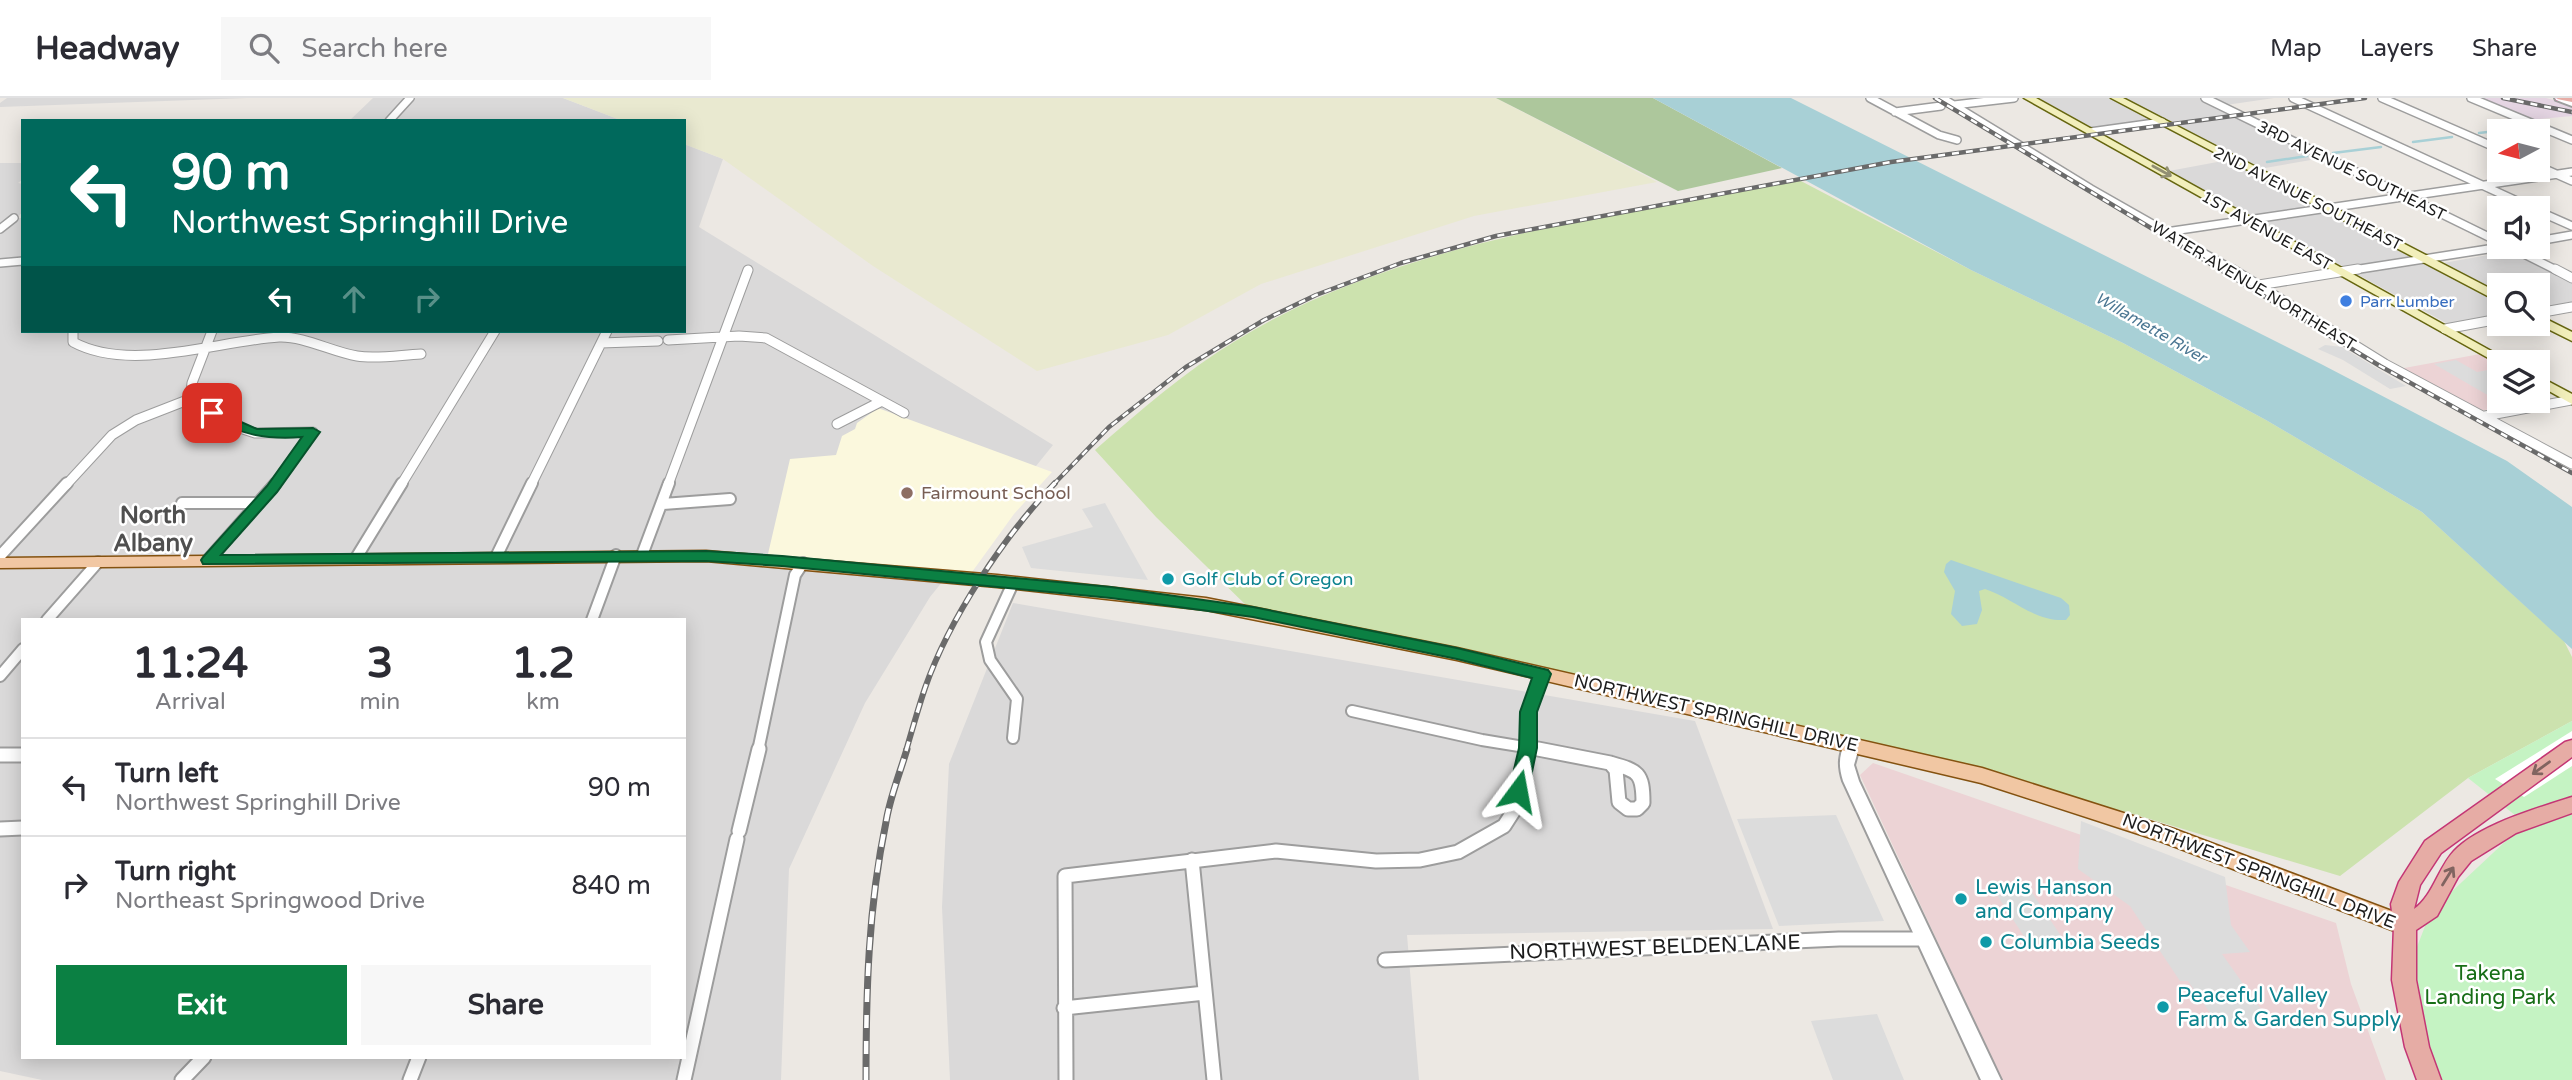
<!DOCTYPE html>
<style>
:root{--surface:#fff;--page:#f7f7f7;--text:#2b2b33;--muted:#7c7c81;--line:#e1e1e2;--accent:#0b8043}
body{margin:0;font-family:"Varela Round",sans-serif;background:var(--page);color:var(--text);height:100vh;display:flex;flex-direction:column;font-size:26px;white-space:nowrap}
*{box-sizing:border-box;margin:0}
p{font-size:23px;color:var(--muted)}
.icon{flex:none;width:38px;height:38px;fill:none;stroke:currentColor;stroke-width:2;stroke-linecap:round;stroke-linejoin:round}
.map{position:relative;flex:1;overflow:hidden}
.side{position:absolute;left:21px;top:520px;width:665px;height:441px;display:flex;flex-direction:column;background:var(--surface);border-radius:0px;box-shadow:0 4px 18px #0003}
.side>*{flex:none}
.guide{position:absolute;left:21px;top:21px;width:665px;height:214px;border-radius:0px;box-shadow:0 4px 18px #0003;background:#00695c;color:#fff;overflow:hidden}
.needle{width:46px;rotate:263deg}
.tools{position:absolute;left:2487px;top:21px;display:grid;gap:14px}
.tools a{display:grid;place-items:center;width:63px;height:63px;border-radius:0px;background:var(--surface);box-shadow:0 4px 18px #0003;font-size:35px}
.pin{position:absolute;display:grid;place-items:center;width:60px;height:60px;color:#fff;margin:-30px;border-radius:14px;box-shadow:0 4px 10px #0006}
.me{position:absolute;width:77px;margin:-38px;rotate:13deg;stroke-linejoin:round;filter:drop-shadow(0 0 5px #0008)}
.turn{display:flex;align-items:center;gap:24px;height:147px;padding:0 35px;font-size:32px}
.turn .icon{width:91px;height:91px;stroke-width:2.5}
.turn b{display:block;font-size:49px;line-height:60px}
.lanes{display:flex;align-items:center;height:66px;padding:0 35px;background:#0003;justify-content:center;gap:35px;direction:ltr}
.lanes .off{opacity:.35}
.eta{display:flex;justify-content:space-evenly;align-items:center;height:119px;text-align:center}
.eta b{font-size:42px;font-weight:700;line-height:49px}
.cta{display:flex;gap:14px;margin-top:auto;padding:14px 35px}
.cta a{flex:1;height:80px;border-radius:0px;background:var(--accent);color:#fff;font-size:28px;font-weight:700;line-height:80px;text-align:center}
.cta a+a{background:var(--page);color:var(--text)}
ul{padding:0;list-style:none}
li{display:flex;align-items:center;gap:21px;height:98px;padding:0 35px;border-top:2px solid var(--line)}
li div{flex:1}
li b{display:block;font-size:26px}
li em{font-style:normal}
header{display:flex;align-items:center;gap:42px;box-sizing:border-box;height:98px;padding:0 35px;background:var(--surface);border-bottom:2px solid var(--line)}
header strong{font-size:33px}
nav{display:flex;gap:38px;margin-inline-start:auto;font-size:24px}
.search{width:490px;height:63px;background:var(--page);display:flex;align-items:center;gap:18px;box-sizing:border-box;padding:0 24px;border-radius:0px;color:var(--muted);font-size:26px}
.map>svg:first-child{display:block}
.residential{fill:#dad9d9;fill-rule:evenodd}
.commercial{fill:#ecd3d5}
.industrial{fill:#e5d5e3}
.education{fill:#fbf8dd}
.farmland{fill:#e9e9d0}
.grass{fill:#cce2ae}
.forest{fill:#adc79c}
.park{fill:#c5f3c3}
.parking{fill:#dcdcdc}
.water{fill:#a8d0d6}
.pier{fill:#fff}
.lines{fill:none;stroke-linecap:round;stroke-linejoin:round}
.stream{stroke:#a8d0d6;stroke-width:2.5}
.minor-far3-casing{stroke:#9d9d9d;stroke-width:10}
.minor-far2-casing{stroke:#9d9d9d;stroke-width:11}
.minor-far1-casing{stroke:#9d9d9d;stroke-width:14}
.minor-casing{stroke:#9d9d9d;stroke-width:17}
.tertiary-casing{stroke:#9d9d9d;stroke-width:4}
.secondary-casing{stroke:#666610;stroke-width:3}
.primary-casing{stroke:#845210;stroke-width:3}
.trunk-casing{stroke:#c43675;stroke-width:3}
.minor-far3{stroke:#fff;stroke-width:7}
.minor-far2{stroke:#fff;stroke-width:9}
.minor-far1{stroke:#fff;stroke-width:10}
.minor{stroke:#fff;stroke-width:13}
.tertiary{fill:#fff;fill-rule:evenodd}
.secondary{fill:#f2efbb;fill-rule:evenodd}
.primary{fill:#f1c7a3;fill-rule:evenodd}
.trunk{fill:#e6aca5;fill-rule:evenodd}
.rail-far2-casing{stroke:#6a6a6a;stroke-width:4.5}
.rail-far1-casing{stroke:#6a6a6a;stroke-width:6}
.rail-casing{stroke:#6a6a6a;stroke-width:7}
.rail-far2{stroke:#fff;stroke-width:2.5;stroke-dasharray:7;stroke-linecap:butt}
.rail-far1{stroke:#fff;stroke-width:3.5;stroke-dasharray:10;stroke-linecap:butt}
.rail{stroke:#fff;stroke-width:4.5;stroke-dasharray:13;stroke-linecap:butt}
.oneway{stroke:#929073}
.oneway2{stroke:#816460}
.route{fill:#0b8043;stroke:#07532c;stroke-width:2}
.shop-dot{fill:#3f7fe0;stroke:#fff;stroke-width:2.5}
.education-dot{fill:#8d6e63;stroke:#fff;stroke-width:2.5}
.culture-dot{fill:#0f9aa8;stroke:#fff;stroke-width:2.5}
.labels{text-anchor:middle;stroke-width:5;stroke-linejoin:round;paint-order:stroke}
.far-street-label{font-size:16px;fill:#1c1c1c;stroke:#fff}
.far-shop-label{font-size:16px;fill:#366cbe;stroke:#fff;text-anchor:start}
.far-water-label{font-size:16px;font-style:italic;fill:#4c7793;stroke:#fff}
.education-label{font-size:18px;fill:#785e54;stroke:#fff;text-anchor:start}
.culture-label{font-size:18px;fill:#0d838f;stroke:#fff;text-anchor:start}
.street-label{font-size:18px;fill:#1c1c1c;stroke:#fff}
.near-culture-label{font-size:21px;fill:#0d838f;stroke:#fff;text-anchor:start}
.near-street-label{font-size:21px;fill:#1c1c1c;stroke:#fff}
.near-park-label{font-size:21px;fill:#186e17;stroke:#fff}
.district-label{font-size:24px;font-weight:bold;fill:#4f4f4f;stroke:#fff}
</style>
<header>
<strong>Headway</strong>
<div class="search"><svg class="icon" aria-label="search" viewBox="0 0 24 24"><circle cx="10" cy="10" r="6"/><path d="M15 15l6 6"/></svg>Search here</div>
<nav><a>Map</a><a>Layers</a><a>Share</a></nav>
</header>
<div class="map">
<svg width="2572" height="982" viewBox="0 0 2572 982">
<rect width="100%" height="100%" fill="#ece8e3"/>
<path class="residential" d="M7,0H247L0,9V5Z
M373,0H563L623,23H349Z
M2039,0H2274L2226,7L2334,58L2248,73L2427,168L2510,153L2572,184V204L2538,210V187H2499V217L2448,226L2169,73L2228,62L2150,23L2094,31Z
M684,46L723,61L699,129L1053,347L930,499L865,605L789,771L781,982H42L0,973V65H23V81L18,85L23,86V114L16,120H23V233H684ZM23,522H684V959H23Z
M1013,505L1695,623L1773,831L1407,837L1419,982H950L942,809L949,666Z"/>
<path class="commercial" d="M2480,256L2499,267V303H2535L2479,313L2399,271Z
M1873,665L2336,825L2351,886L2386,982H2002L1860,677Z"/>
<path class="industrial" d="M2478,0H2546L2572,7V18L2531,22Z"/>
<path class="education" d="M878,310L1052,374L1014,416L972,474L768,456L790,361L836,357L842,338L855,331L857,325Z"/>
<path class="farmland" d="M563,0H1496L1657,84L1474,118L1261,186L1168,237L1037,273L873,168L723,61L684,46V23H623Z"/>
<path class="grass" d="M1799,82L1971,172L2123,245L2266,322L2422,414L2564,543L2572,559V623L2468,680L2340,778L2123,713L1915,662L1253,514L1156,419L1095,352C1140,313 1185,273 1237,242C1398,143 1615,118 1799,82Z"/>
<path class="forest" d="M1496,0H1653L1782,70L1678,93Z"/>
<path class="park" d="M2572,623V982H2430L2404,882L2431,813L2525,725L2468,680Z"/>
<path class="parking" d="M2325,247L2342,249L2406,288L2390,291L2343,262L2318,251Z
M2456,262L2477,274L2499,270V289L2492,291L2499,295V303L2515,304L2503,306L2434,266Z
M1105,405L1148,482L1031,470L1022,449L1093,429L1082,411Z
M1836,717L1884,823L1779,828L1737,721Z
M2081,723L2225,779L2231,827L2250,854L2222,856L2268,921L2217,925L2188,883H2180L2130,808L2078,771Z
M2031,793L2063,841L2029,846L1997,797Z
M1877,916L1904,982H1833L1811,923Z"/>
<path class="water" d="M1653,0H1791L2321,266L2507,363L2572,409V551L2422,414L2266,322L2123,245L1971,172Z
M1951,462L2061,500L2069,507L2070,517L2066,522C2034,524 2013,500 1985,491L1979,493L1982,512L1977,526L1962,528L1951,516L1955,493L1944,474L1946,466Z"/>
<path class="pier" d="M2572,633V668L2524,699L2495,681Z"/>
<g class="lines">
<path class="stream" d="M2479,35L2521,30
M2413,44L2452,39
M2333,55L2381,49
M2267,64L2307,58"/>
<defs>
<path id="minor-far3" d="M1870,0L1939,37L1957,42
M1942,0L2091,91L2235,173
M2205,0L2499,144
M2293,0L2532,110
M2382,0L2499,51
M2471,0L2572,42
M1954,7L2014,0
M1895,14L1941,8
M389,23L410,0
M2090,34L2162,24
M2538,68L2572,83
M2538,113L2572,128
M0,131L14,120
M2166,134L2572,74
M2538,143L2572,137
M2510,149L2558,173
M0,165L23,163
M2347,173L2501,149"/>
<path id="minor-far2" d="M2232,171L2385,266L2572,366
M2555,171L2572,180
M2259,187L2358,171
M2538,215L2572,209
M2445,231L2499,221
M73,233V244C130,275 217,243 279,239C304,238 332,254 357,258C377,261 400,257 421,256
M668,242L739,238L766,240L904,315
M601,245L658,243
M190,301L234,328L255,335L313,334L275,387
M2485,318L2572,302
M837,326L882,303
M66,387L112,337L136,322L190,301L192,285L212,233
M401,387L495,233
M531,387L607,233
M668,387L748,172"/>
<path id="minor-far1" d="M182,405H259
M663,406L730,401
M642,457L669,385
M0,458L67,385
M496,459L532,385
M356,460L402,385
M208,462L276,385
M1013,485L986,544L990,562L1017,601L1013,640
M47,522L98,464
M592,522L616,457
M0,578L23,551
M1352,613L1482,642L1549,653
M758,653L795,477L803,465
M1527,653L1529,614L1542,576"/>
<path id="minor" d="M1538,651L1610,665
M0,657H23
M1610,665C1638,673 1643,674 1643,705L1637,711H1628L1619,704L1616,672Z
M0,731L23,730
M739,733L759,651
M1192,762L1214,982
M1385,862L1839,841H1925
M1064,910L1205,895
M182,982L204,959
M410,982L419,959
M684,982L737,741
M1066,982L1065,778L1276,753L1376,763L1420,762L1458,754L1504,728L1513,714L1528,651"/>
<path id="tertiary" d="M2555,0L2572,2V8L2556,2Z
M1852,640L1858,642L1860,646L1854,667L1859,683L2001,982H1981L1843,683C1838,667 1839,657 1846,642Z"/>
<path id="secondary" d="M2024,0H2036L2511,264L2499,266Z
M2111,0H2123L2499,195V204Z
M2538,217L2572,234V243L2538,226Z
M2538,278L2572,296V306L2538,287Z"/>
<path id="primary" d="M706,453L997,477L1206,500L1457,550L1982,670L2174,731L2413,821L2416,828L2413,835L2405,837L2160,743L1981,685L1457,562L1206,512L997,489L706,463L0,470V460Z"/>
<path id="trunk" d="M2572,0V4L2557,1L2558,0Z
M2572,642V659L2441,755L2420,787L2414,811C2433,798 2438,770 2454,753C2479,727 2537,710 2572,699V715L2516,735L2471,763L2458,779L2437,818L2416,832V882L2429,949L2441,982H2417L2405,949L2392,882L2394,828L2391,806L2399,784L2425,743L2565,644Z"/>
</defs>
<use href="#minor-far3" class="minor-far3-casing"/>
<use href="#minor-far2" class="minor-far2-casing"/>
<use href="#minor-far1" class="minor-far1-casing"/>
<use href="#minor" class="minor-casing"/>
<use href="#tertiary" class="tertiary-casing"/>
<use href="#secondary" class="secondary-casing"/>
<use href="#primary" class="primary-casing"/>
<use href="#trunk" class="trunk-casing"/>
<use href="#minor-far3" class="minor-far3"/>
<use href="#minor-far2" class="minor-far2"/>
<use href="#minor-far1" class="minor-far1"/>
<use href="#minor" class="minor"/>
<use href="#tertiary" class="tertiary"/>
<use href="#secondary" class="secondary"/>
<use href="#primary" class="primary"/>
<use href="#trunk" class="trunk"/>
<defs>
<path id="rail-far2" d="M1935,0L2380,268L2572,375
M2503,0L2572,14
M1053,387L1109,329L1186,269L1264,222L1316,197L1401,165L1496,138L1891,64L2365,0"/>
<path id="rail-far1" d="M906,653C912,632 918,611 925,590C949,521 1004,438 1055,385"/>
<path id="rail" d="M866,982C866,895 868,810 886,724C890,699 900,675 907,651"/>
</defs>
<use href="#rail-far2" class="rail-far2-casing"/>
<use href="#rail-far1" class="rail-far1-casing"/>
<use href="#rail" class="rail-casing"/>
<use href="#rail-far2" class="rail-far2"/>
<use href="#rail-far1" class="rail-far1"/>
<use href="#rail" class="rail"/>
</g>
<defs><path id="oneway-shaft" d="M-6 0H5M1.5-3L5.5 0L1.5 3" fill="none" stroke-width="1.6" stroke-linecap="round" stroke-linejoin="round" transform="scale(1.75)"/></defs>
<use class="oneway" href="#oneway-shaft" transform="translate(2162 73) rotate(29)"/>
<g class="oneway2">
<use href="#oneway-shaft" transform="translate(2541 670) rotate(144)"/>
<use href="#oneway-shaft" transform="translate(2448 778) rotate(-58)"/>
</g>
<path class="route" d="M212,311L257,331L313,330L320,334L277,394L221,457L706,453L782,458L1111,489L1253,509L1457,550L1548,572L1551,576L1537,614V650L1528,693L1525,698H1512L1509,693L1519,650L1520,614L1532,580L1457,561L1253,519L1111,500L782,468L706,463L203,466L201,462L203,459L267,388L302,339C265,342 239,336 207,318V312Z"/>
<circle class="shop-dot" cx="2346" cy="203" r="7"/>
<circle class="education-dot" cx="907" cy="395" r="7"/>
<g class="culture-dot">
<circle cx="1168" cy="481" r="7"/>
<circle cx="1961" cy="801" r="7"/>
<circle cx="1986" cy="844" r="7"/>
<circle cx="2163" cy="909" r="7"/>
</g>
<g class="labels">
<g class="far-street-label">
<text transform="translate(2352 72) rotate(26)" y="6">3RD AVENUE SOUTHEAST</text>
<text transform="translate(2308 100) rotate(27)" y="6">2ND AVENUE SOUTHEAST</text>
<text transform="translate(2267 132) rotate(29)" y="6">1ST AVENUE EAST</text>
<text transform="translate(2254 187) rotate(31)" y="6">WATER AVENUE NORTHEAST</text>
</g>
<g class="far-shop-label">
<text x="2360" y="209">Parr Lumber</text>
</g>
<g class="far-water-label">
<text transform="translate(2151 229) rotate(30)" y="6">Willamette River</text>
</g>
<g class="education-label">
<text x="921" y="401">Fairmount School</text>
</g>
<g class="culture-label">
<text x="1182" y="487">Golf Club of Oregon</text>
</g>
<g class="street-label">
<text transform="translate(1716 615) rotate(13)" y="6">NORTHWEST SPRINGHILL DRIVE</text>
<text transform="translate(2259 773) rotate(21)" y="6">NORTHWEST SPRINGHILL DRIVE</text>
</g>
<g class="near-culture-label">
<text x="1975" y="796">Lewis Hanson<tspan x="1975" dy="24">and Company</tspan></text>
<text x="2000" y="851">Columbia Seeds</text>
<text x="2177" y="904">Peaceful Valley<tspan x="2177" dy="24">Farm &amp; Garden Supply</tspan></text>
</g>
<g class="near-street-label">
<text transform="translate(1655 849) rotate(-2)" y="7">NORTHWEST BELDEN LANE</text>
</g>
<g class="near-park-label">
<text x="2490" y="882">Takena<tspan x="2490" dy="24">Landing Park</tspan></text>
</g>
<g class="district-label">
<text x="153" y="425">North<tspan x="153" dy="28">Albany</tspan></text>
</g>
</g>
</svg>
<div class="tools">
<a><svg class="needle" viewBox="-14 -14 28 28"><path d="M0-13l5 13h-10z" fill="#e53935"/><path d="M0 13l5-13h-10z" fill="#7c7c81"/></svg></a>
<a><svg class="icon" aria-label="sound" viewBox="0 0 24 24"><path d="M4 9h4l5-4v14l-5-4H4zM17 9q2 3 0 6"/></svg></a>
<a><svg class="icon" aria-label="search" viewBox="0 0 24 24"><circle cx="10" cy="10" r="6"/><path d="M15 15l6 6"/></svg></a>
<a><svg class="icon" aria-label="layers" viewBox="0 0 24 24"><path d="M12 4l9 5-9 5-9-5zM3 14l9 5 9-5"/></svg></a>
</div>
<div class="pin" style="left:212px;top:315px;background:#d93025"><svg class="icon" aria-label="arrive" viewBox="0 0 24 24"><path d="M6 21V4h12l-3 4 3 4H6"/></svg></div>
<svg class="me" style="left:1518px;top:693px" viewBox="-20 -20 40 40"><path d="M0-17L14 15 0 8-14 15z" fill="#0b8043" stroke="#fff" stroke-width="4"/></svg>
<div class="guide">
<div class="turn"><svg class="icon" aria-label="left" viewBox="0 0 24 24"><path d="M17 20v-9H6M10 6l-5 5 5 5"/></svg><div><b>90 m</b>Northwest Springhill Drive</div></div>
<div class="lanes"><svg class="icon" aria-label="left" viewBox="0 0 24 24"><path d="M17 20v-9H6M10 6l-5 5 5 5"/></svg><svg class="icon off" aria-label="ahead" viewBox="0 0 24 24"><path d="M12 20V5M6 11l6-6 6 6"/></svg><svg class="icon off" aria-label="right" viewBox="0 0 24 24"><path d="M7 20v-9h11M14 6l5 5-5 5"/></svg></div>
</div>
<section class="side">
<div class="eta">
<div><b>11:24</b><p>Arrival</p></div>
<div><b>3</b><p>min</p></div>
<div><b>1.2</b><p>km</p></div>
</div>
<ul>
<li><svg class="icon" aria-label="left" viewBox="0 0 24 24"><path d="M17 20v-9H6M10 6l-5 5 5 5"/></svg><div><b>Turn left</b><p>Northwest Springhill Drive</p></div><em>90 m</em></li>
<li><svg class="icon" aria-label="right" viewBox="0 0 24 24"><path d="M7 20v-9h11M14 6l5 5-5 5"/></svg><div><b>Turn right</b><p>Northeast Springwood Drive</p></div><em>840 m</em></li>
</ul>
<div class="cta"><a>Exit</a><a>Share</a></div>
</section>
</div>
